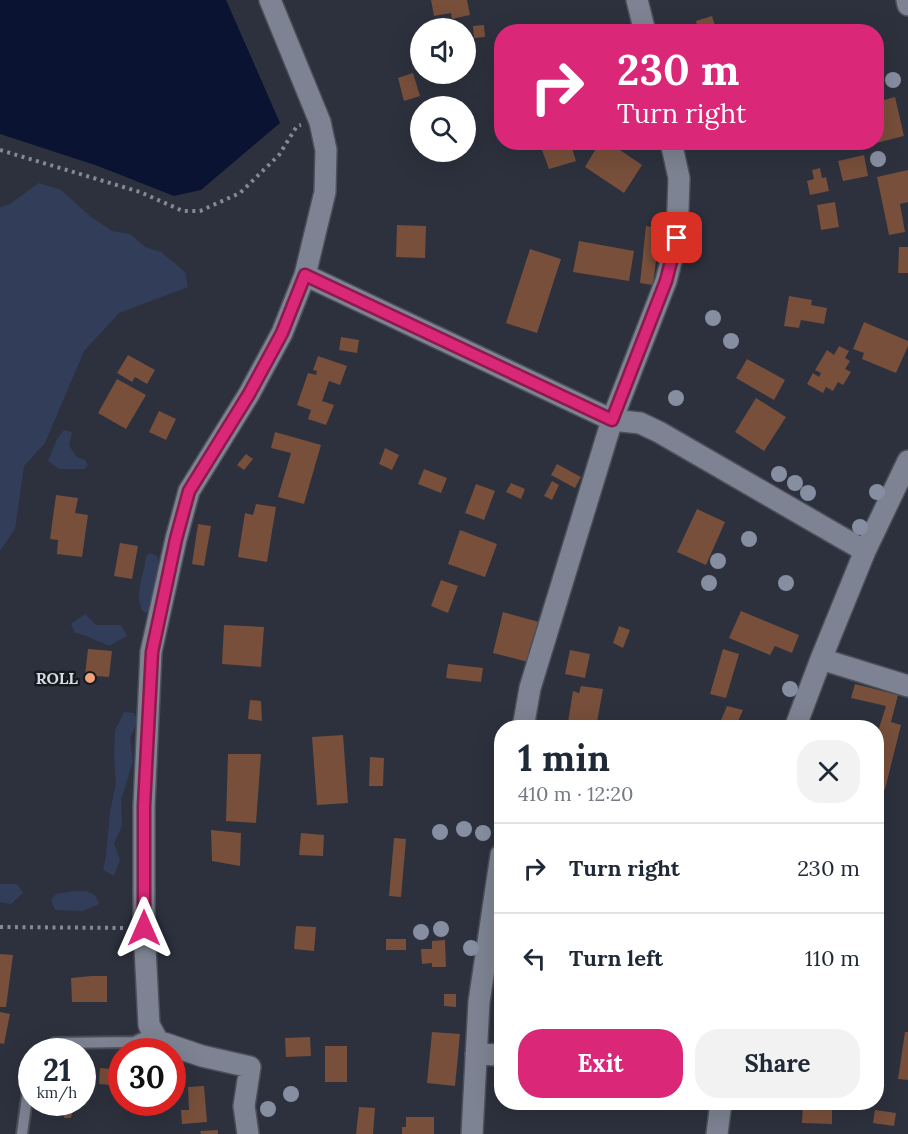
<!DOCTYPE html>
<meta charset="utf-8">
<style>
:root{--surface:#fff;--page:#f2f2f3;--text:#1f2937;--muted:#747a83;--line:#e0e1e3;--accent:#db2777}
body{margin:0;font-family:Lora,serif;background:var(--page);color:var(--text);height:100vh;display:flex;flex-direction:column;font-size:22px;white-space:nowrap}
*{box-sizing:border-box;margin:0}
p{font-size:20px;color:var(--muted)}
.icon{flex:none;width:33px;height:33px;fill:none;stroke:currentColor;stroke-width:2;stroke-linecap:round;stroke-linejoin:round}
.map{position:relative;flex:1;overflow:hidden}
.side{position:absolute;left:494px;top:720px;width:390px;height:390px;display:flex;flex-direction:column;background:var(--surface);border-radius:24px;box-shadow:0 6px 24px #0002}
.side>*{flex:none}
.top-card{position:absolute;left:494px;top:24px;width:390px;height:126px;border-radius:24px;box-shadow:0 6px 24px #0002;background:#db2777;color:#fff;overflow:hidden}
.tools{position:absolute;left:410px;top:18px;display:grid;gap:12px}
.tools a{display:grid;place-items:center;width:66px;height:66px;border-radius:50%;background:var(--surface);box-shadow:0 6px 24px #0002;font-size:30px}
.speed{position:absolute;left:18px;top:1038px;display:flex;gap:12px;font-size:30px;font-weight:700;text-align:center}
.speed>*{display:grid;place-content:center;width:78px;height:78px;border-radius:50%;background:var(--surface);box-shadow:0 6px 24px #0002;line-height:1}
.speed small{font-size:15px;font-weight:400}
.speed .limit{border:9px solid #d22;background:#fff;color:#111}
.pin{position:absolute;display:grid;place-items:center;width:51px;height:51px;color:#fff;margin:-26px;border-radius:12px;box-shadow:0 3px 9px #0006}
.me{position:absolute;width:66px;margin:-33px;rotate:0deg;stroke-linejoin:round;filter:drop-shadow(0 0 4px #0008)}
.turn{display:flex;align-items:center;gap:21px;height:126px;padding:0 24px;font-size:27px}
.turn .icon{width:78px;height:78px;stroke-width:2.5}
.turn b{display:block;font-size:42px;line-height:51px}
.round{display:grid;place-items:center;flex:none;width:63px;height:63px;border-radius:24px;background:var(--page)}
.summary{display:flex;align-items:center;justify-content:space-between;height:102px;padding:0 24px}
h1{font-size:36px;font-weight:700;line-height:45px}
.button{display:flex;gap:12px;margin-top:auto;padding:12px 24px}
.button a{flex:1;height:69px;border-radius:24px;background:var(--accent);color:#fff;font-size:24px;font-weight:700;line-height:69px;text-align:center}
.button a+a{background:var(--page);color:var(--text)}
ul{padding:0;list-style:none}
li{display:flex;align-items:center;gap:18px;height:90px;padding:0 24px;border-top:2px solid var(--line)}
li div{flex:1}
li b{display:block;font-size:22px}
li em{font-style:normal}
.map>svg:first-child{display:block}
.green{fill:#323d5a}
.water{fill:#0a1331}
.building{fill:#774f3b}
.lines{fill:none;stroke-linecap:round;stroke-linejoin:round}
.service-casing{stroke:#4b4f59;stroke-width:14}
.minor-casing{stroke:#4b4f59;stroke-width:24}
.path{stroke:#858993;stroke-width:4;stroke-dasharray:3 4.5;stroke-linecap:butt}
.service{stroke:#7d8392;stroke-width:10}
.minor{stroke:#7d8392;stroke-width:21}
.tree{fill:#868ea1}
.route-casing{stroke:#8e194d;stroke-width:15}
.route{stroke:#db2777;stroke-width:10}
.poi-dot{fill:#f0a27a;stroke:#16191f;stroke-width:2}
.labels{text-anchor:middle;stroke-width:5;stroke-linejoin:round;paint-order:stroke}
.poi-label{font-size:16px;font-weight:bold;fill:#d7dbe3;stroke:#16191f;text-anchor:end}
</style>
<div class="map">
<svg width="908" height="1134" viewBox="0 0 908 1134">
<rect width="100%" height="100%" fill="#2c313d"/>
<path class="green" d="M39,183L61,190L91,217L112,231L130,234L145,247L161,252L185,272L188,287L119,313L84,351L45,443L24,466L15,529L0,551V207L10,204Z
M64,430L72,432L69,446L77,457L85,460L88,465L84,469H59L48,461L57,439Z
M150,553L157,556L160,571L149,611L144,613C132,595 145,575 146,556Z
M85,614L96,625H121L127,636L109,646L84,635L75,633L71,624Z
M124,712L134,713L138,720L130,738L133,761L121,800L122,826L114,843L120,860L114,876L103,870L106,856L110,812L116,783L114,754L115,730Z
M0,884H17L23,893L11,904L0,902Z
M74,891H86L95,895L99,904L83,911L55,910L51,900L56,894Z"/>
<path class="water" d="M0,0H226L280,123L201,190L174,196L98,166L0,134Z"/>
<path class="building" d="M431,0H467L470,15L452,19L451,13L434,16Z
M712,16L717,32H699L696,21Z
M484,25L485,37L474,38L473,26Z
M413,73L420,96L404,101L398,78Z
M881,89L884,100L895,97L904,136L876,143V90Z
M539,142H570L576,161L549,169Z
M600,142H608L642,165L624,193L585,167Z
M864,155L868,176L843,181L838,161Z
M820,168L822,178L826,177L829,191L810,195L807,181L814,179L812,170Z
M908,170V202L900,204L905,232L889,235L877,177Z
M835,202L839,227L821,230L817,205Z
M397,225L426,226L425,258L396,257Z
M646,226L660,228L653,285L640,283Z
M579,241L634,251L629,281L573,272Z
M899,247H908V273H898Z
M530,249L561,259L537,333L506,323Z
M789,296L812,300L811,305L827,308L824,324L801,320L799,328L784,326Z
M864,322L908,341V346L896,373L862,359L864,353L853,349Z
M341,337L359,340L357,353L339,350Z
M839,346L849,351L845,358L850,361L845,369L851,372L843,385L838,382L833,391L826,387L823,393L807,384L813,373L819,377L821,373L815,370L827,350L834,355Z
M128,355L155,370L147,384L135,377L132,382L117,373Z
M318,356L347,366L340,385L329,381L322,401L334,405L326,425L308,419L311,410L297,405L308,373L316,375L317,371L313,370Z
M747,359L785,380L774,400L736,378Z
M117,379L146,395L126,429L98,413Z
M756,398L786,417L764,451L735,432Z
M159,411L176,419L166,440L149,432Z
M275,432L321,445L304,504L278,497L291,453L271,448Z
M385,448L399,455L392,470L379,464Z
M246,454L253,459L244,470L237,465Z
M557,464L581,477L575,488L551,475Z
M424,469L447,478L441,493L418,484Z
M552,481L559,485L552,500L544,496Z
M511,483L525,489L521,499L506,492Z
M476,484L495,491L484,520L465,513Z
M56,495L78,498L75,513L88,515L82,557L57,554L58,540L50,539Z
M256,504L276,507L267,562L238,557L245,513L253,515Z
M697,509L725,522L706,565L677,552Z
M198,524L211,526L204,566L192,564Z
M460,530L497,544L485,577L448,564Z
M120,543L138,546L132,579L114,576Z
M441,580L458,586L448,613L431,606Z
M741,611L799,635L792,653L775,646L770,655L729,638Z
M503,612L539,622L528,662L493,653Z
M224,625L264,627L261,667L222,664Z
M619,626L630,630L623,648L613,643Z
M88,649L112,651L109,677L85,675Z
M723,649L739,654L726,698L710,694Z
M570,650L590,654L585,678L565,674Z
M448,664L483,668L481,682L446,678Z
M855,684L898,695L891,722L901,725L885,789L876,797V738L886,706L851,698Z
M581,686L603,689L596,728H567L573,691L579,693Z
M250,700L261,701L262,721L248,719Z
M727,706L743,710L735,728L721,720Z
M343,735L348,803L317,805L312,737Z
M228,754H261L256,823L226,821Z
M370,757L384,758L383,786H369Z
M211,830L241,833L240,866L212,861Z
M301,833L324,835L323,856L299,855Z
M394,838L406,839L401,897L389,896Z
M296,926L316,927L314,951L294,949Z
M386,939H406V950H386Z
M445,940L446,967H432V963L422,964L421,949H432V941Z
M0,954L13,955L6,1007H0Z
M91,976H107V1002H72L71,978Z
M444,994H456V1007L444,1006Z
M0,1012L10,1014L4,1044L0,1043Z
M432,1032L460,1034L455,1086L427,1083Z
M905,1032H908V1080L898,1079Z
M310,1037L311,1056L286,1057L285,1038Z
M325,1046H347V1082H325Z
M100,1068L122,1070V1086L99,1084Z
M204,1086L207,1122L182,1124L181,1110H189L188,1087Z
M803,1102H832V1124L802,1123Z
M851,1102H861V1110L851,1109Z
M65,1107L73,1108L71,1118H64Z
M359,1107L375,1108L373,1134H356Z
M875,1110L896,1113L894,1126L873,1123Z
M406,1117H434V1134H402V1127H406Z
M218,1130V1134H201L200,1131Z"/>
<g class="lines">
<defs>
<path id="service" d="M43,1052L55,1043L134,1042L153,1033
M22,1134L32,1060"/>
<path id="minor" d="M637,0L645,32
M907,0L908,5
M305,275L612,420L640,423L659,432L865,551
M821,659L908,686
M523,728L530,688L612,420L666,281L677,238L679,178L671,142
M795,728L821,659L865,551L908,461
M476,1054L501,1055
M248,1134L244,1106L250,1067L202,1056L158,1041L149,1025L144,928V806L151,652L176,539L189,491L249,394L282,333L305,275L325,192L326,150L320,122L270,0
M472,1134L479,1002L501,855
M717,1134L721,1102"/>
</defs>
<use href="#service" class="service-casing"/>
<use href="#minor" class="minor-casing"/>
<path class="path" d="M0,150L140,192L183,211H200L240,193L279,155L297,126L301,125
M0,927L125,928"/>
<use href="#service" class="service"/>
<use href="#minor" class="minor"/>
</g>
<g class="tree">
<circle cx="893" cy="80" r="8"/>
<circle cx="878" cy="159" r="8"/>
<circle cx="713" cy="318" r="8"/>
<circle cx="731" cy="341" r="8"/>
<circle cx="676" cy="398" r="8"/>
<circle cx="779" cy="474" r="8"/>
<circle cx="795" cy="483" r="8"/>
<circle cx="877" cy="492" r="8"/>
<circle cx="808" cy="493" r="8"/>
<circle cx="860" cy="527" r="8"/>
<circle cx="749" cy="539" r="8"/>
<circle cx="718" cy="561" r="8"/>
<circle cx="709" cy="583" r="8"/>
<circle cx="786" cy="583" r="8"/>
<circle cx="790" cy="689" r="8"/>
<circle cx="464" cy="829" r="8"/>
<circle cx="440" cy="832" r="8"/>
<circle cx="483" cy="833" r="8"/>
<circle cx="441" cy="929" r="8"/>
<circle cx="421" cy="932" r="8"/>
<circle cx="471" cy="948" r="8"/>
<circle cx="291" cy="1094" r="8"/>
<circle cx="268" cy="1109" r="8"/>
</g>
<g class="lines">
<defs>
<path id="route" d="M144,928V806L152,652L176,539L189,491L249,394L282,333L305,275L612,420L666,281L677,238"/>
</defs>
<use href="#route" class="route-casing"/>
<use href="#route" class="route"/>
</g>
<circle class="poi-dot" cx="90" cy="678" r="6"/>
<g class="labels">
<g class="poi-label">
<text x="78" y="684">ROLL</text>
</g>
</g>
</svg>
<div class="tools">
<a><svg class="icon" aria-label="sound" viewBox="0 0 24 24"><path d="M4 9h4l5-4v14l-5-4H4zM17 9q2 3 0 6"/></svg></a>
<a><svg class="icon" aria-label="search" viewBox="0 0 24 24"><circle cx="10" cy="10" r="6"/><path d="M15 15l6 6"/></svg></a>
</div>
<div class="speed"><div>21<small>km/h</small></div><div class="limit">30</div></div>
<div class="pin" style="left:677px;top:238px;background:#d93025"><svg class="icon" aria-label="arrive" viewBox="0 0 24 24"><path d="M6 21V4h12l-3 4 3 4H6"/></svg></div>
<svg class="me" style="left:144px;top:928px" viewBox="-20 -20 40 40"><path d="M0-17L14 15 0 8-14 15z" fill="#db2777" stroke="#fff" stroke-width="4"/></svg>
<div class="top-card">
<div class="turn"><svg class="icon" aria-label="right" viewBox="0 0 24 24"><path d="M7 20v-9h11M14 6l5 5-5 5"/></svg><div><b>230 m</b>Turn right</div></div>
</div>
<section class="side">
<div class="summary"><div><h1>1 min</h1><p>410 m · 12:20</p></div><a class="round"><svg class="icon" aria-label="close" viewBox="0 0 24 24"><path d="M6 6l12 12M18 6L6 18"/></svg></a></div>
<ul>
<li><svg class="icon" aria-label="right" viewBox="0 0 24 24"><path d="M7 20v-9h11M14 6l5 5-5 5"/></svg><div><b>Turn right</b></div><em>230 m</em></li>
<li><svg class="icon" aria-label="left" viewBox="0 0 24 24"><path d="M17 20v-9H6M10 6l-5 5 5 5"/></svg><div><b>Turn left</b></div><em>110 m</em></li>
</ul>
<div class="button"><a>Exit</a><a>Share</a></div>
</section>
</div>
